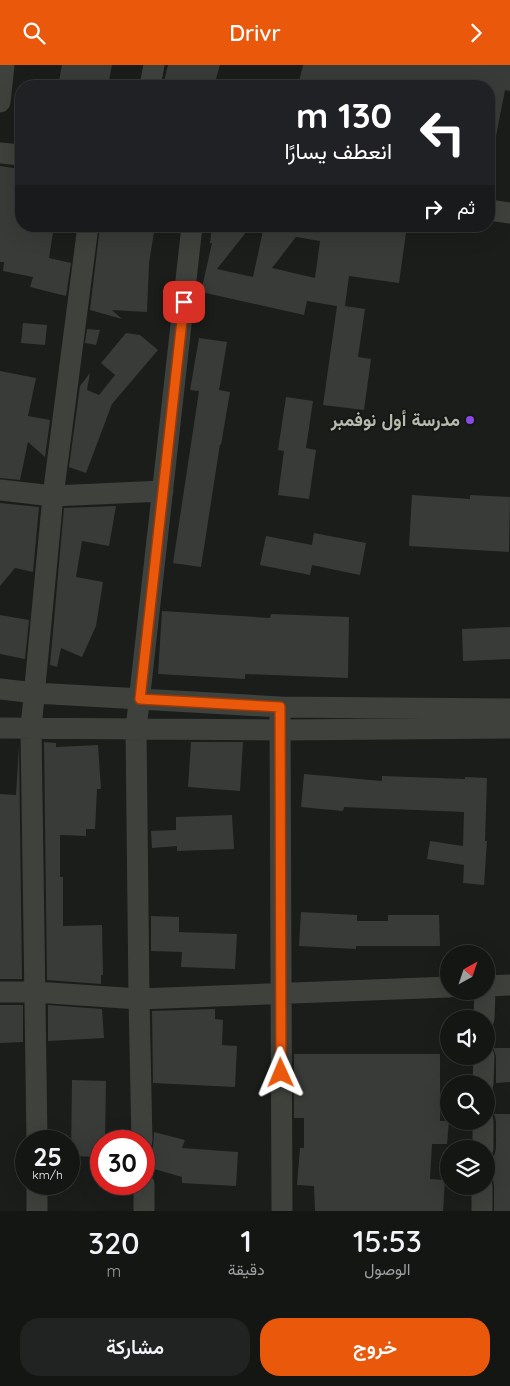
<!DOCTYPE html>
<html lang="ar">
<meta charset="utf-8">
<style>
:root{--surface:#141614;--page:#212322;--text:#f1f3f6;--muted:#9d9fa0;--line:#333534;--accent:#ea580c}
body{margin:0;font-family:Quicksand,Vazirmatn,sans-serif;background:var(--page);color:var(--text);direction:rtl;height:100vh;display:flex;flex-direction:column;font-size:19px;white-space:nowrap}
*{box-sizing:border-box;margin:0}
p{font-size:16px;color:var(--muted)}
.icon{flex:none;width:28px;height:28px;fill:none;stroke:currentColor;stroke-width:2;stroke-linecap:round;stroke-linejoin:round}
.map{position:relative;height:1146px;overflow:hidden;direction:ltr}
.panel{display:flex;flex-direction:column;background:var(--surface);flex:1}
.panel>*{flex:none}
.banner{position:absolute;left:15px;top:15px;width:480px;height:152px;border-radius:20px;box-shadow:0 5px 20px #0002,0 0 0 1px var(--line);direction:rtl;background:#202124;color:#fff;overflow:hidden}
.needle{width:32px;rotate:40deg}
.controls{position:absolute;left:440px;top:880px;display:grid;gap:10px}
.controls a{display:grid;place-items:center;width:55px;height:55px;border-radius:50%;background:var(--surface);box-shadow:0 5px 20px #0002,0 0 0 1px var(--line);font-size:25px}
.speed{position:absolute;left:15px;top:1065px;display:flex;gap:10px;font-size:25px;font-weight:700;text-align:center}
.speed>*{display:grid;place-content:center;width:65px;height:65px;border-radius:50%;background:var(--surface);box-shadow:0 5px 20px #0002,0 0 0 1px var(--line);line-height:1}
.speed small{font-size:12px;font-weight:400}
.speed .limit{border:8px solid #d22;background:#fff;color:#111}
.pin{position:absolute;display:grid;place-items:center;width:42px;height:42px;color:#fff;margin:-21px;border-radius:10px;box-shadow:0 2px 8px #0006}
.me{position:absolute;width:55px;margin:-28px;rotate:359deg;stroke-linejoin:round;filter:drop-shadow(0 0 4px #0008)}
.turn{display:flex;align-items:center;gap:18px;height:105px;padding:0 20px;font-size:22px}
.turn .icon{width:65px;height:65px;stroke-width:2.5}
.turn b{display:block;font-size:35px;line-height:42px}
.then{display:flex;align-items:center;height:48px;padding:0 20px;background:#0003;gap:10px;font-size:19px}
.eta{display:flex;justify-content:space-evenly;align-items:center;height:85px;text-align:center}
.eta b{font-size:30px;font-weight:600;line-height:35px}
.primary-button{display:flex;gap:10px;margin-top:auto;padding:10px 20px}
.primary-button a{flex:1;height:58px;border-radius:20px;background:var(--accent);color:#fff;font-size:20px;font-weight:600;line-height:58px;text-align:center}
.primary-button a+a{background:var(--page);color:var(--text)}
header{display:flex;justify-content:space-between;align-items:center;height:65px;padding:0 20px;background:var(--accent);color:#fff;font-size:22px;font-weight:600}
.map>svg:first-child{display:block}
.building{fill:#393b38;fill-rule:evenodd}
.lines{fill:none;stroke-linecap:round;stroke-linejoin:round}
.minor{stroke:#3e413c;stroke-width:21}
.route-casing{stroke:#983908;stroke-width:12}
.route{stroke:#ea580c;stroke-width:9}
.poi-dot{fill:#8a4ae5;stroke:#161815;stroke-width:2}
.labels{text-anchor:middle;stroke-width:4;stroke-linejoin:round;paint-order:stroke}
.poi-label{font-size:18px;font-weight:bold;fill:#b5bbae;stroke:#161815;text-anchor:end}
</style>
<header><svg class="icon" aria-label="forward" viewBox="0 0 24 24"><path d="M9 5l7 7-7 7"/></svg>Drivr<svg class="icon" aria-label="search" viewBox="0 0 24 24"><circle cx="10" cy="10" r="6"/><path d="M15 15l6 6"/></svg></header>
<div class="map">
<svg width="510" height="1146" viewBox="0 0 510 1146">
<rect width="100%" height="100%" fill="#1b1d1b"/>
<path class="building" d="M62,0H112L108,21H58Z
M168,0H220L214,21H163Z
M303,0H510V26L505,25L496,71L489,70V21H345L335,15L330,21H298Z
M0,101L21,104V161H54L49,193L71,198L66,231L30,222L33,212L3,206L4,197H0Z
M100,161H155L149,198L147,247L112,245L122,254L90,245Z
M212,161H251L217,204L253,212L264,161H407L399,218L349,211L345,241L365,244L358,292L371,294L364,345L323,340L337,241L307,236L304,250L201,227L212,178H210ZM296,172L320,176L315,213L272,203Z
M23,258L47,260L45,280L21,278Z
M87,264L100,265L96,280L85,278Z
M126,268L140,270L158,285L112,339L86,408L69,402L80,321L90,308L87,325L99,330L115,310L101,298Z
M199,273L227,277L219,325L230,327L221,380L220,379L201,502L173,498L199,326L190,325Z
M0,306L36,313L28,351L50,355L45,392L28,377L20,415L0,413Z
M286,332L313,336L306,383L316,385L309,434L278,430L284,386L278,385Z
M412,430L470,434V430L510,432L509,487L409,481Z
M0,438L39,442L33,507L15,503L0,521Z
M116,441L109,481L82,476L76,512L103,517L96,561L82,592L61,583L57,602L50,600L64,443Z
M314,468L366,478L360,510L312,500L310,510L260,500L266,471L312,480Z
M162,546L270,553L271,549L349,552L348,613L245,609V614L158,609Z
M0,550L29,555L25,594L0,589Z
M510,562V594L463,596L462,564Z
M44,677L56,678V682L98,680L101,724H97L95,764H86V771L60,770V812H63V861L102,860L103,910H101V919L47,915Z
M191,677H243L240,726L188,722Z
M19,681L22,914H0V729L16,730Z
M304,709L382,716V711L465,714V712L487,713L485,776H487L484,820L463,818L464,800L427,794L430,776L463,781L464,747L344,742L343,746L301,742Z
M232,750L234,784L177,786V781L152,783L151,766L176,765V752Z
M301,847L357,850V856H388V850H439L440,881H356V884L299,881Z
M151,851L179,852V867L237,869L235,904L181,902L182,887L151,886Z
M0,940H23V977L0,978Z
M48,940L102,944L104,973L48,976Z
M215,944V954L223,955L222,980L237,981L235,1022L153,1018L152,946Z
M493,983H510V1017L496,1018V991Z
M294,989H440V1056H449L447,1079H432L430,1114L445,1115L443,1146H315L314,1121L297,1120L300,1083H304V1053H294Z
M72,1015L106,1016L105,1076H101V1092L71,1091Z
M494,1049H510V1146H494V1121L493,1114L486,1110V1096L494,1091L496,1084V1056Z
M154,1067L185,1075L182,1083L238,1087L236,1121L182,1118V1112L144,1101V1088L149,1086L153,1082Z"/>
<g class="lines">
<path class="minor" d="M150,21L154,0
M0,37L4,0
M0,88L21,90
M489,145L510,148
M0,425L53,431L163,426
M0,624L35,628L280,642L510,644
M280,651L282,1146
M0,663L280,665L510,663
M486,921L510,920
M0,927H35L139,934L449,922
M484,954L485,926
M483,1019L484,991
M37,1076L31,663L53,431L88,161
M142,1076L139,934L136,664L192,161
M483,1084V1056
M37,1119V1146
M144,1119V1146
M482,1146V1121"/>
</g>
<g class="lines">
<defs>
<path id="route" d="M184,237L140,634L280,642L281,1008"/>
</defs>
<use href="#route" class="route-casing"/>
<use href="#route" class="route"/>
</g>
<circle class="poi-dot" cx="470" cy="355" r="5"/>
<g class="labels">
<g class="poi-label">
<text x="460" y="361">مدرسة أول نوفمبر</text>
</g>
</g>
</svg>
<div class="controls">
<a><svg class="needle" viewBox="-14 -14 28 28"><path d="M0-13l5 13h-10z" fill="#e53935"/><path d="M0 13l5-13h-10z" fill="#9d9fa0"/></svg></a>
<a><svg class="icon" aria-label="sound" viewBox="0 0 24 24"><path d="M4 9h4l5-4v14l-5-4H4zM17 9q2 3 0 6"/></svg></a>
<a><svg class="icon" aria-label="search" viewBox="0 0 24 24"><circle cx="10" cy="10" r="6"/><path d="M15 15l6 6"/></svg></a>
<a><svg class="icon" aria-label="layers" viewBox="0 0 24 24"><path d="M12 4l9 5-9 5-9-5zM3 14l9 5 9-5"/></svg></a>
</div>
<div class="speed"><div>25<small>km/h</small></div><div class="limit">30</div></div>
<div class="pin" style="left:184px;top:237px;background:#d93025"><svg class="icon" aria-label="arrive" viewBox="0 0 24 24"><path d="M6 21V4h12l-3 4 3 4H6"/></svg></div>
<svg class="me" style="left:281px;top:1008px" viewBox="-20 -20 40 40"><path d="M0-17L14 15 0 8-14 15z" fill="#ea580c" stroke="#fff" stroke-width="4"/></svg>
<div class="banner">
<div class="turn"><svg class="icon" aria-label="left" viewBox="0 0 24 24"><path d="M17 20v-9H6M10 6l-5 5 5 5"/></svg><div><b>130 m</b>انعطف يسارًا</div></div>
<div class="then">ثم<svg class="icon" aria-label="right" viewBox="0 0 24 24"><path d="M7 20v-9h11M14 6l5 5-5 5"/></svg></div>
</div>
</div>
<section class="panel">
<div class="eta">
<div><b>15:53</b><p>الوصول</p></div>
<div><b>1</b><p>دقيقة</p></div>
<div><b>320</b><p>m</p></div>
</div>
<div class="primary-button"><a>خروج</a><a>مشاركة</a></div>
</section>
